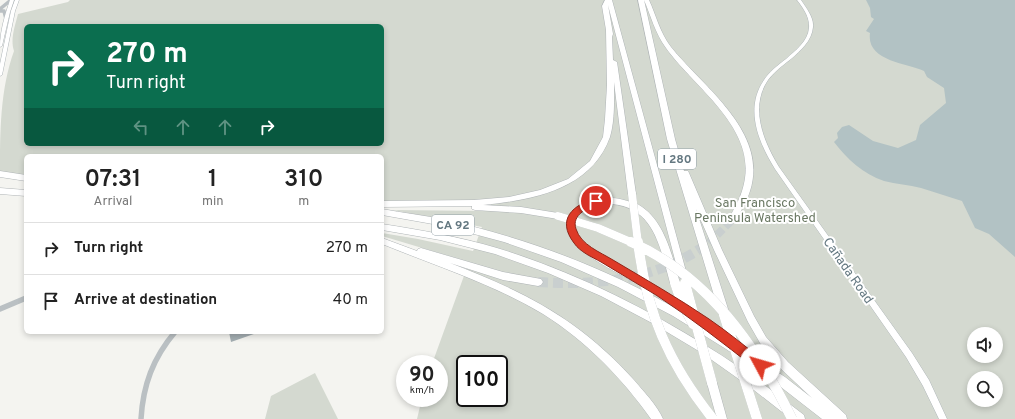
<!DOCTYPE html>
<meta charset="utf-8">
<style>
:root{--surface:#fff;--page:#f2f2f2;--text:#222;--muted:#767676;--line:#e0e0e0}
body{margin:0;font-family:Overpass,sans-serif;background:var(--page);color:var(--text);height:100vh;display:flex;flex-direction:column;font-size:15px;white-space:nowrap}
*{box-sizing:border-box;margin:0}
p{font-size:13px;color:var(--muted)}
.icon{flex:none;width:22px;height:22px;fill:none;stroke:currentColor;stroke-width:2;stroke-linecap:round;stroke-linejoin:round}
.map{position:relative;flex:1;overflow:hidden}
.details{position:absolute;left:24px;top:154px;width:360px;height:180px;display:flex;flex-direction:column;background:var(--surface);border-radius:6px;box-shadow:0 2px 6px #0003}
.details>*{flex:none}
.top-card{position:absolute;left:24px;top:24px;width:360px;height:122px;border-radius:6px;box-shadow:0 2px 6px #0003;background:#0b6e4f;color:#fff;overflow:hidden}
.controls{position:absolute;left:967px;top:327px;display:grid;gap:8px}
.controls a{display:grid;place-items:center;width:36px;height:36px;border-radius:50%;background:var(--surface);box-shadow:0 2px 6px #0003;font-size:20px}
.speed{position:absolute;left:396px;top:355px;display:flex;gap:8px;font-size:20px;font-weight:700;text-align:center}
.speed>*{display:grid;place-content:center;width:52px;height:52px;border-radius:50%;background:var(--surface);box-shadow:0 2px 6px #0003;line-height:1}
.speed small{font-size:10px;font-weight:400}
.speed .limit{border:2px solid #111;border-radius:6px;background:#fff;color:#111}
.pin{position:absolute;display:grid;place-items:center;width:34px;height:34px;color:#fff;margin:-17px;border:2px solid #fff;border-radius:50%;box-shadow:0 1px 4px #0007}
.me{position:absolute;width:44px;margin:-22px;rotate:309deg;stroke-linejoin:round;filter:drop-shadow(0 0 3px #0008)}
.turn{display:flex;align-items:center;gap:14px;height:84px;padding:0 16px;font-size:18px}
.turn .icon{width:52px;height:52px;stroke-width:2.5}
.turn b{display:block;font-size:28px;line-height:34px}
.lanes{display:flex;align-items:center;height:38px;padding:0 16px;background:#0003;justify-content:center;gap:20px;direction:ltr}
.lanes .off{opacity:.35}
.eta{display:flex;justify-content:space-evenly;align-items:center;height:68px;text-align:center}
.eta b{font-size:24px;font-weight:600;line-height:28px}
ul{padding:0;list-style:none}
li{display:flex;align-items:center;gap:12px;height:52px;padding:0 16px;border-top:1px solid var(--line)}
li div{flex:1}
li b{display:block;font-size:15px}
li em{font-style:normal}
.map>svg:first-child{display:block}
.green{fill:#d4d9d0;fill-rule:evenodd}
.water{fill:#b2c2c4}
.building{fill:#a4aeb2}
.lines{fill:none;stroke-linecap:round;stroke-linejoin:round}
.motorway-tunnel-far1{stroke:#c9cfcf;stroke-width:8;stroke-dasharray:8 3.5;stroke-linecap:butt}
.motorway-tunnel{stroke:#c9cfcf;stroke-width:10;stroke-dasharray:10 5;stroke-linecap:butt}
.secondary-casing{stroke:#afb6b9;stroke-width:1}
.motorway-casing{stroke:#b0b5b7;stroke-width:1}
.minor-far1{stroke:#bac0c3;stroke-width:3.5}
.minor{stroke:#bac0c3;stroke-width:5.5}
.secondary{fill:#fff;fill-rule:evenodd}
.motorway{fill:#fff;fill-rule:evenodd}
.motorway-bridge-far1-casing{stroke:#b0b5b7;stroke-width:8;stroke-linecap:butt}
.motorway-bridge-casing{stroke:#b0b5b7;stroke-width:10;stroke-linecap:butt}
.motorway-bridge-far1{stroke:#fff;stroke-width:8}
.motorway-bridge{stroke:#fff;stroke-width:10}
.route{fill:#de3a27;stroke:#902619}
.labels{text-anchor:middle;stroke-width:4;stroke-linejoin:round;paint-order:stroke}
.shield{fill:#fff;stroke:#92a0a7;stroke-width:1}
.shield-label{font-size:12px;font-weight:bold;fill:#647881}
.park-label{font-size:13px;fill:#6a7863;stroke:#fff}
.street-label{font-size:13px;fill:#647881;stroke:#fff}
</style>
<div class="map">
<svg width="1015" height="419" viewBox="0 0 1015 419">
<rect width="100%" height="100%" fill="#f4f4f0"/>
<path class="green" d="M70,0H1015V419H417L422,398H439V364H432L469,262L382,236V233L418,239L473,251L482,227L393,210L489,211L492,202L382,204V156H26V178L0,174C0,132 0,90 14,51C10,39 15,26 18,14L68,2ZM26,26H382V144H26ZM974,334H996V356H974ZM465,364H499V398H465ZM974,378H996V400H974Z
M315,373L338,419H265L271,396Z"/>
<path class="water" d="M866,0H1015V257L989,234L975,228L962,201C948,197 935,192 921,188C909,185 896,184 884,181C863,174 847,159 834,142L838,138L837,133L842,127L849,125L873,141L898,148L916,140L920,125L946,103L944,88L927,77L924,71C906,63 866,61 870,33L866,31L874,19L871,17L870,8Z"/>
<path class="building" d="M229,332H257V333L231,342Z"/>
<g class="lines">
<path class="motorway-tunnel-far1" d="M709,243L733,219"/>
<path class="motorway-tunnel" d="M538,282C599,286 659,280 710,242"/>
<defs>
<path id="secondary" d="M10,0H14L10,12L2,46L0,47C0,31 5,15 10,0Z
M15,0H19L15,11L2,75L0,76V64L11,11Z
M797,0H801C806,8 814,17 813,27C812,41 800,51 791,59C783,65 774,72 768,80C749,108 764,142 779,167L912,353L929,380L947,419H939L923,386L906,357L775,169C759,143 744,109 764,80C769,72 778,65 786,59C796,50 808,41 809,28C810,17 803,8 797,0Z"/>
<path id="motorway" d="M605,0H612L687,275L686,278L683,279L680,278L679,275L608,5L613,34L612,37L613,60L617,62L636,194L635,196H629L628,194L614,82C614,99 615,120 610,137C591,190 532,200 483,205L521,207L558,213L561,214L562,216L561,218L558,219L521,213L475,210L472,209V206L382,207V201L474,200L509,197L540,190L568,179L590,161L603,137L605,119L607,85L606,30L602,6Z
M638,0H649C656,15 660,33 671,47C703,87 769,132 750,191C747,201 741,210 737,219L733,222L729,219C733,210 739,201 742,191C762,131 696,90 666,48C655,33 651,16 644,0L675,139L684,171H688L689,173L722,250L754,316L766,337L788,362L846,415L847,419H822L777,384L726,349L673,316L618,287L561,262L504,242L444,226L382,215V209C403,213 424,215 445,220C527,238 612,270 685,314C669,303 653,293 636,283C618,272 557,247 568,219C572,210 579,204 588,201C598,197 613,197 624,200C627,201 632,202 635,203C664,216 672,256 680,283L678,286L675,287L672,286L670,283C659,242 652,201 600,204C592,204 584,208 579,215C573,222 574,232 581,239C595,255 619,264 637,275C666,291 693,309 719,327L721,330L718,333L785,377L812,398L780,368L760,343L748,322L714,250L696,209L729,312L727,315L724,316L721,315L719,312L667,139Z
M0,171L26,175V181L0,177Z
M0,188L26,190V196L0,194Z
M382,224C421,230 460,237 497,248C572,271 642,306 708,347C741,367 773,391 804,415L805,419H791L750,387L702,353L652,323L601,296L548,273L495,254L440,240L382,230Z
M382,238L417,251L418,249L421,248L503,272L541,279L543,282L541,285L538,286L503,280L450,263C525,292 579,319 634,380C644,392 657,405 663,419H651C622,378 586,341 543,314C493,284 436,266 382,244Z
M712,378L716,380L717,383L727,419H717L707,383L708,380Z"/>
</defs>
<use href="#secondary" class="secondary-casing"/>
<use href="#motorway" class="motorway-casing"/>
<path class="minor-far1" d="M0,9L11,0
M0,11H4L6,19"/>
<path class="minor" d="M0,309L26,298
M141,419C143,385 153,358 175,332"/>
<use href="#secondary" class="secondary"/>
<use href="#motorway" class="motorway"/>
<defs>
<path id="motorway-bridge-far1" d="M632,194L638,243
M558,216L598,228L633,243"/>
<path id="motorway-bridge" d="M631,242C708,276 757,347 792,419
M638,242C646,312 669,364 713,419
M675,283L681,301L693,324
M685,283L712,383
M724,315L757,419"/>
</defs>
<use href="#motorway-bridge-far1" class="motorway-bridge-far1-casing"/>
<use href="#motorway-bridge" class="motorway-bridge-casing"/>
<use href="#motorway-bridge-far1" class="motorway-bridge-far1"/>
<use href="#motorway-bridge" class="motorway-bridge"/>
</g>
<path class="route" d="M596,198L600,199V204C589,207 571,214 576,229C581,245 600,252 613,260C645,279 678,298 709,319C728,332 746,347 764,361L766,365L764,369L760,370L756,369C723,343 691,318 656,295C638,284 619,273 601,262C592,257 580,252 574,243C556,219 573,205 596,198Z"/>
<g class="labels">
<g class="shield">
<rect x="658" y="149" width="38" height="20" rx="3"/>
<rect x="432" y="215" width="42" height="20" rx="3"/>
</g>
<g class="shield-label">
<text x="677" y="163">I 280</text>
<text x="453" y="229">CA 92</text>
</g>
<g class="park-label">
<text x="755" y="207">San Francisco<tspan x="755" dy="15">Peninsula Watershed</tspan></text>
</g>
<g class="street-label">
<text transform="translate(849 270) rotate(55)" y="5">Cañada Road</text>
</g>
</g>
</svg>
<div class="controls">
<a><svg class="icon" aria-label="sound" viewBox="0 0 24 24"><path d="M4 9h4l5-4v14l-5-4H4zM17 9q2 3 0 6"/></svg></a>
<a><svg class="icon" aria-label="search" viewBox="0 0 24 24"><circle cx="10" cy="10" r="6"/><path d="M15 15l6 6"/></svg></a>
</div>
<div class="speed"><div>90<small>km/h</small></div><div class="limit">100</div></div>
<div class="pin" style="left:596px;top:201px;background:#d93025"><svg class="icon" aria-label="arrive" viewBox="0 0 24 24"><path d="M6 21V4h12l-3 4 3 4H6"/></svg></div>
<svg class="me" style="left:760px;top:365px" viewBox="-20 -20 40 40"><circle r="19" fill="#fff"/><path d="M0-13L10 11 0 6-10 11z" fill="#de3a27"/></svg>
<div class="top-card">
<div class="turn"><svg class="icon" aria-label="right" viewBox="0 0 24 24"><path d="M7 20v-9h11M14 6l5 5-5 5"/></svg><div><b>270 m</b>Turn right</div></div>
<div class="lanes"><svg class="icon off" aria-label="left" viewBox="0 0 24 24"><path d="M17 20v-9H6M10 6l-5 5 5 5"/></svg><svg class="icon off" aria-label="ahead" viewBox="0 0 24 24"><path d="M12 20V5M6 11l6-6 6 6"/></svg><svg class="icon off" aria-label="ahead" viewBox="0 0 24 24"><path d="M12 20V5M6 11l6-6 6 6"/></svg><svg class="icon" aria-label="right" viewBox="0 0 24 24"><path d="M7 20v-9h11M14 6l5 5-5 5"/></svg></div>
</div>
<section class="details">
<div class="eta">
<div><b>07:31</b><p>Arrival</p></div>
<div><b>1</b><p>min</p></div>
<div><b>310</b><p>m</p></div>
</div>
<ul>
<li><svg class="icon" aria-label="right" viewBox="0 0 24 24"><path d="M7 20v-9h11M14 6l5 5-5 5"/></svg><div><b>Turn right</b></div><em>270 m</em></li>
<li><svg class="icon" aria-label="arrive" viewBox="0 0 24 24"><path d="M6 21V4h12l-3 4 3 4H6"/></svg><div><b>Arrive at destination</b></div><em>40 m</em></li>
</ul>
</section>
</div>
